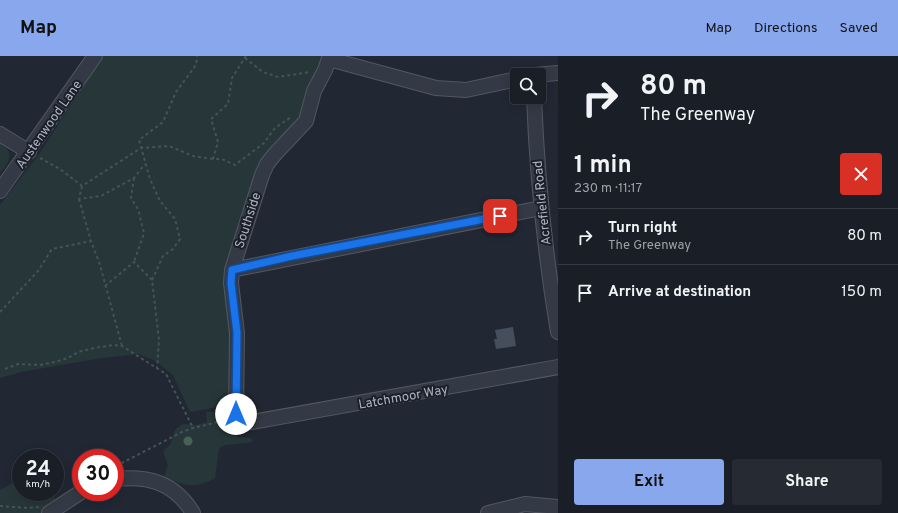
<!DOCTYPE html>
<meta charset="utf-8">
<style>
:root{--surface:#191e27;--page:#262b33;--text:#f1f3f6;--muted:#9fa2a7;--line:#373c44;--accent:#88a7ed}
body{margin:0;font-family:Overpass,sans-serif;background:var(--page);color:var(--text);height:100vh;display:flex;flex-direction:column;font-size:15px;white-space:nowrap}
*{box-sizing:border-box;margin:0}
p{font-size:13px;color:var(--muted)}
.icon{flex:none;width:22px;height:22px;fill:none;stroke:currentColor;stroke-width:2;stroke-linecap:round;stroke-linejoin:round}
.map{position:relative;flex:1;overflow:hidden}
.drawer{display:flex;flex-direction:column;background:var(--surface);width:340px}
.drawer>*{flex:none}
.hud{background:#191e27;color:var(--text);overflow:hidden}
.buttons{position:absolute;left:510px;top:12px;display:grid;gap:8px}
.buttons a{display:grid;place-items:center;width:36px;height:36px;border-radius:4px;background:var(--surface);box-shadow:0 2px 10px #0003,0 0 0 1px var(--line);font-size:20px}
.speed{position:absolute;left:12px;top:393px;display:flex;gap:8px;font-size:20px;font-weight:700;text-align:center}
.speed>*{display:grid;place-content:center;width:52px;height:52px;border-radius:50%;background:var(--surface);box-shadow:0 2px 10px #0003,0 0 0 1px var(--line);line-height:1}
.speed small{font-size:10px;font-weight:400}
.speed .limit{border:6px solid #d22;background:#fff;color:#111}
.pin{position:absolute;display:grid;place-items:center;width:34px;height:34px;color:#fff;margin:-17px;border-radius:8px;box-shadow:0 2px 6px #0006}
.me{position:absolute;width:44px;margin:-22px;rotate:0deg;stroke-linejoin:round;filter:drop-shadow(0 0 3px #0008)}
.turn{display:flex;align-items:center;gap:14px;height:84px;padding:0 16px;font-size:18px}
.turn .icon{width:52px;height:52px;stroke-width:2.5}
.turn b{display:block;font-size:28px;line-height:34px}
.round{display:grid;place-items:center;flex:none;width:42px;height:42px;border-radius:4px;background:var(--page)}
.head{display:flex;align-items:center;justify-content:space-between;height:68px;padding:0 16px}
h1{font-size:24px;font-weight:700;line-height:30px}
.cta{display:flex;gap:8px;margin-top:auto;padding:8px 16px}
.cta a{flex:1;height:46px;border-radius:4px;background:var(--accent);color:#111;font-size:16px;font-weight:700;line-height:46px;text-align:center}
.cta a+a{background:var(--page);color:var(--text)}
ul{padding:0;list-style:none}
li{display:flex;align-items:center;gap:12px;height:56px;padding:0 16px;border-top:1px solid var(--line)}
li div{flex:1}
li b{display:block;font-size:15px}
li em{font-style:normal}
header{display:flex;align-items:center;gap:24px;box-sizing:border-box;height:56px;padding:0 20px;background:var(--accent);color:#111}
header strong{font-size:19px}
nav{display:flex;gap:22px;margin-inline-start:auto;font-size:14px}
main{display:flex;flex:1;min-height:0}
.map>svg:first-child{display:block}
.green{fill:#273739}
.building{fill:#464e5c}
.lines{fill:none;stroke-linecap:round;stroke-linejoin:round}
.minor-casing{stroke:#525762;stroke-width:16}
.path{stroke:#445356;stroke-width:2;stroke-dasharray:3 3;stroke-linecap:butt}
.minor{stroke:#343a45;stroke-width:14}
.tree{fill:#486157}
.route-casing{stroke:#114b97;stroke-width:10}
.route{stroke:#1a73e8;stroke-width:7}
.labels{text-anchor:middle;stroke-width:4;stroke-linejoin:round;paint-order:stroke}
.street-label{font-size:13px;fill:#aeb4c1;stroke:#1a1f29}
</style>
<header>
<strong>Map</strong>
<nav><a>Map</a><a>Directions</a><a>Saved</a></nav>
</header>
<main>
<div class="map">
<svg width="558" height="457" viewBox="0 0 558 457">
<rect width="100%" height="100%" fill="#212834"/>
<path class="green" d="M103,0H324L302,52L301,71L258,114L224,216L230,274L229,349L190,356L173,319L154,304L138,298L101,302L21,316L0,322V149L40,97Z
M0,87C16,98 9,105 0,117Z
M225,355L231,374L237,381L251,382L252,386L225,389L219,392L215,422C194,434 184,429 164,421L168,409L163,395L170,389L175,374L183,368L196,369L207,366L206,356Z
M21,423V436H54L56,449L45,457H0V434Z"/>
<path class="building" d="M513,271L516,290L496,293L494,283H497L495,274Z"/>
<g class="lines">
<defs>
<path id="minor" d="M330,0L325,14L314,35L306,65L275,98L267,108L262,119L232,214L231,227L237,277L236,358L240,365L247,367L558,311
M329,3L436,32L466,34L517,23
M535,19L558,17
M534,41C537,120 545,198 558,276
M0,78L29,96
M0,135L95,0
M232,214L541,152
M115,423C149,420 174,426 193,457
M49,457L81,436
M488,457L525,448L558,451"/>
</defs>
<use href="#minor" class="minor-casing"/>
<path class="path" d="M246,0L232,22L228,48L211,63L218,86L213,103H222L235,109L264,87L275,72L291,61
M245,2L263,16L278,21L310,16
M40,102L60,113L82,130L141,92L169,90L193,100L213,103
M134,122L131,142L138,153L144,177L134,206
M82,130L79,143L101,140L134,122L145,108
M79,143L91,185
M152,224L163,200L173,193L180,183L175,163L160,145L150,123L139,84L163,66L176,36L196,9L197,0
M105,230L134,206L152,224L159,284L157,313
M0,256L38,215L52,193L91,185L100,209L122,290
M5,313L18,308L40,309L55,306L68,302L78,296L94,292L114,289L122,290L166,318L193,372
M116,410L182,376L193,372L226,364
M0,450L27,452L39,451"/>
<use href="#minor" class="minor"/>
</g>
<circle class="tree" cx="188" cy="385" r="4.5"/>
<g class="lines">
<defs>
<path id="route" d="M236,358L237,277L231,227L232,214L292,200L500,160"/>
</defs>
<use href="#route" class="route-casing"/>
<use href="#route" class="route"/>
</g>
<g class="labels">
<g class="street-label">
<text transform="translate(48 68) rotate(-55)" y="5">Austenwood Lane</text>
<text transform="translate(541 147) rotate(-96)" y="5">Acrefield Road</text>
<text transform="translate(247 164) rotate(-72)" y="5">Southside</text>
<text transform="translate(403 340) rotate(-10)" y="5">Latchmoor Way</text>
</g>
</g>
</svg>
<div class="buttons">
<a><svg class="icon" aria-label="search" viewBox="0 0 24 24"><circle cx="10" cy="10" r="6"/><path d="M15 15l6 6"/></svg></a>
</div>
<div class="speed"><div>24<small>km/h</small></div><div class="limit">30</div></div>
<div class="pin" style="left:500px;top:160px;background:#d93025"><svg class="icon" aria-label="arrive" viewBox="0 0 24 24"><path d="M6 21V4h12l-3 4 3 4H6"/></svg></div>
<svg class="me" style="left:236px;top:358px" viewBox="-20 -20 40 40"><circle r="19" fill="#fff"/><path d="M0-13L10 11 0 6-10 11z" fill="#1a73e8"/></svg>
</div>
<section class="drawer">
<div class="hud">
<div class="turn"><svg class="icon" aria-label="right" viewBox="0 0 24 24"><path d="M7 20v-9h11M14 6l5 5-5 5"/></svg><div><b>80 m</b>The Greenway</div></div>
</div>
<div class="head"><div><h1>1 min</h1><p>230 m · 11:17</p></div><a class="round" style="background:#d93025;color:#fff"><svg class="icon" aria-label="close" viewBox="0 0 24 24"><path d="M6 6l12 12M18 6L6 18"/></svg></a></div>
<ul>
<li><svg class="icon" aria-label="right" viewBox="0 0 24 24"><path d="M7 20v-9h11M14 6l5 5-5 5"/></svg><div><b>Turn right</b><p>The Greenway</p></div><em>80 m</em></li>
<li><svg class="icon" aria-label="arrive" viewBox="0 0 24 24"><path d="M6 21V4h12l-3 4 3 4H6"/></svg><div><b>Arrive at destination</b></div><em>150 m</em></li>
</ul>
<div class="cta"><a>Exit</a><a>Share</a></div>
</section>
</main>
